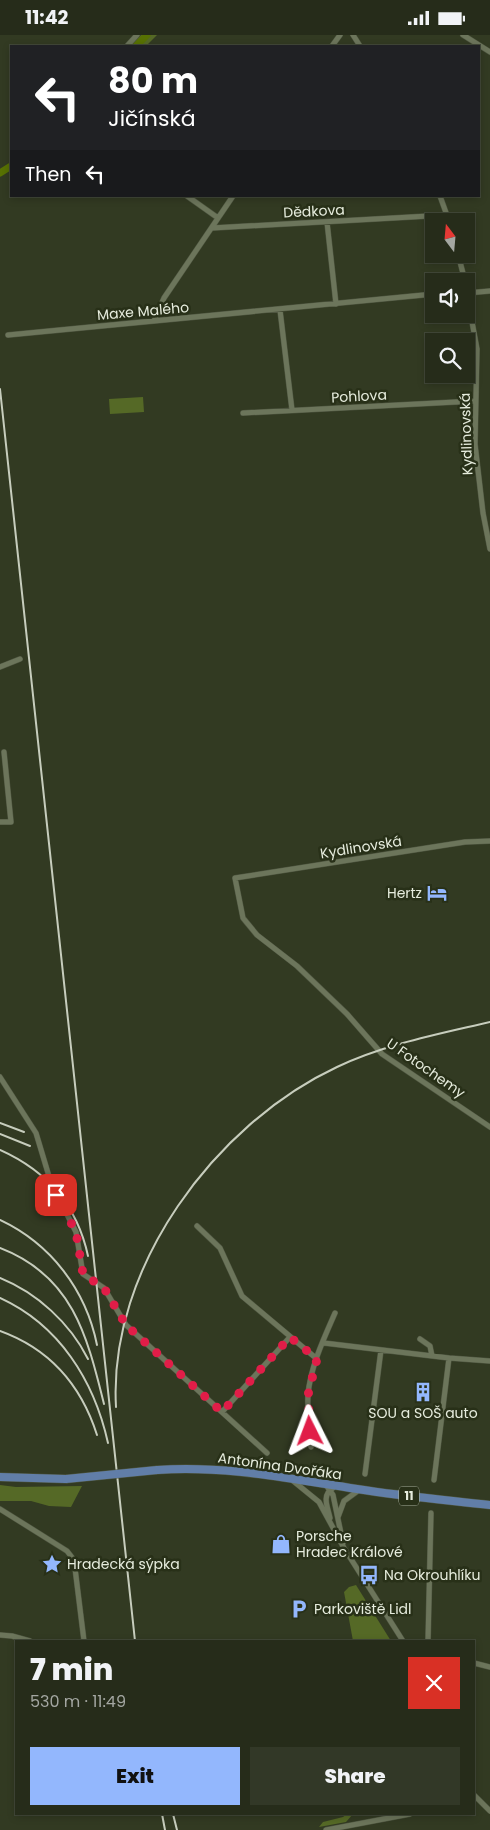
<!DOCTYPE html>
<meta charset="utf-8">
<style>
:root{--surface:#262c1a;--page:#323827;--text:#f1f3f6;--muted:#a4a7a2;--line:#424839;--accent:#93b7fd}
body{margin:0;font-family:Poppins,sans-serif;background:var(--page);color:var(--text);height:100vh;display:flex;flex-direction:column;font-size:19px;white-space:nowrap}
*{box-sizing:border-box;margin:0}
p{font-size:16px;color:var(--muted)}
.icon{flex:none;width:28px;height:28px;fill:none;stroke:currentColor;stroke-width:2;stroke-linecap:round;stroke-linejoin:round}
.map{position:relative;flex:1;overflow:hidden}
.sheet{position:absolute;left:15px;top:1605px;width:460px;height:175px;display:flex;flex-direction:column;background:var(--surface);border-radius:0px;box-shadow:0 2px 8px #0003,0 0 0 1px var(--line)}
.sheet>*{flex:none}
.guide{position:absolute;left:10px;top:10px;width:470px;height:152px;border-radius:0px;box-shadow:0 2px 8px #0003,0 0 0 1px var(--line);background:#202124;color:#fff;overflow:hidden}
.needle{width:32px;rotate:344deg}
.fabs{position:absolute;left:425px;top:178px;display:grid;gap:10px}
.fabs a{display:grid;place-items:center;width:50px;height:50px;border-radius:0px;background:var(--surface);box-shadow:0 2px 8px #0003,0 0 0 1px var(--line);font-size:25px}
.pin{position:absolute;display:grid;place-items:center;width:42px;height:42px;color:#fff;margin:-21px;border-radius:10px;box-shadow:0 2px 8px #0006}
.me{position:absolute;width:55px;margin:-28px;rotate:357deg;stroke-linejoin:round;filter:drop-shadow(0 0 4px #0008)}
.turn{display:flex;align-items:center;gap:18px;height:105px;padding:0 15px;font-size:22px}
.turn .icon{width:65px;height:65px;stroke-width:2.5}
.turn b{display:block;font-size:35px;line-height:42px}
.then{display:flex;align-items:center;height:48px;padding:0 15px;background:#0003;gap:10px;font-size:19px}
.round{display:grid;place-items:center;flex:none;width:52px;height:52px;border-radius:0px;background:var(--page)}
.summary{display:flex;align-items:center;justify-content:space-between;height:85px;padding:0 15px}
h1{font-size:30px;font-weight:800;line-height:38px}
.action{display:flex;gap:10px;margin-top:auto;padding:10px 15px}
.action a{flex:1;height:58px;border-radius:0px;background:var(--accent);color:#111;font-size:20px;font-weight:800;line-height:58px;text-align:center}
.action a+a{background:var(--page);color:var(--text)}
.status{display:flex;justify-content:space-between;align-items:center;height:35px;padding:0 25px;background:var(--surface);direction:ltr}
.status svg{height:14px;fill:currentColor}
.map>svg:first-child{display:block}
.green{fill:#556926}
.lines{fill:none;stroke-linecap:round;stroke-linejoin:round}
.canal{stroke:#577103;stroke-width:7}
.minor-casing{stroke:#4f5641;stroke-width:6}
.primary-casing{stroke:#4f5641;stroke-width:9}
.minor{stroke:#6c755b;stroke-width:5}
.primary{stroke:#617ea8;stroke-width:8}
.rail{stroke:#c7cdbd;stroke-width:2}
.primary-bridge-casing{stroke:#4f5641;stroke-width:9;stroke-linecap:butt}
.primary-bridge{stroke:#617ea8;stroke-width:8}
.route{stroke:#e11d48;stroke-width:9;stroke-dasharray:0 16.2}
.labels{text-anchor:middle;stroke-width:5;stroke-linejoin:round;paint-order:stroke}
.shield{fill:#283018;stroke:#adb4a2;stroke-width:1}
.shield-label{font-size:12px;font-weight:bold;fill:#e6ecdd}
.street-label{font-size:14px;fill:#e6ecdd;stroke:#283018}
.poi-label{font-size:14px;fill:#e6ecdd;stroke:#283018;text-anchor:start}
</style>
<div class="status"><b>11:42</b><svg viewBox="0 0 49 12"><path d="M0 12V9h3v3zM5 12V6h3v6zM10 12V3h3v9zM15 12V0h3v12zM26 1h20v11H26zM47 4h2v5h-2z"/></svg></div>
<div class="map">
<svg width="490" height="1795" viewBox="0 0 490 1795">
<rect width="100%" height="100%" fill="#323a22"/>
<path class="green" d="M141,0H157L146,11H131Z
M143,362L144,377L110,379L109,364Z
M0,1450L16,1452L82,1451L71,1472L49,1471L31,1466H0Z
M356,1550L391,1606H353L344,1557L349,1552Z
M347,1779H353L346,1787L319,1792L323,1787L343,1782Z"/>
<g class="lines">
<path class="canal" d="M136,11L147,0
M0,138L11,131"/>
<defs>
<path id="minor" d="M353,0L360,11
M463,0L490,17
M127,11L137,0
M332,11L340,0
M187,161L218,183
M440,161L449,186
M327,187L336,269
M212,193L447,180
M458,219L465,246
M466,254L477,314L475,409L483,478L490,514
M467,258L490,256
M280,275L292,375
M154,286L164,263L233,161
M8,300L434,259
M243,378L475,366
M0,632L20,624
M0,787H11L4,717
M490,806L465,807L235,843L243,883L257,900L297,931L347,979L382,1019L490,1092
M0,1042L36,1098L51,1148L76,1197L83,1239L104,1253L126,1290L267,1418
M197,1191L220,1213L242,1261L317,1324
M420,1304L430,1311L432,1321
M324,1308L449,1323L490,1326
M222,1377L290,1302
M311,1412C309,1395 307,1378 308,1360C310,1333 324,1303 335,1278
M365,1439L381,1315
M292,1445L319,1467L344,1513L403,1606
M434,1445L449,1323
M326,1450L333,1460L343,1508
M0,1474L67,1516L74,1525L84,1606
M338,1482L344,1466L359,1455
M330,1483C328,1473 321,1460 333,1453
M0,1600L12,1601L30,1606
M428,1606L431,1478
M474,1628L490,1632
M474,1760L490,1776
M326,1795L410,1779"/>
<path id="primary" d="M157,1435C225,1430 290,1444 357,1454C401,1461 446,1465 490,1470
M0,1442L66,1444"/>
</defs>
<use href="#minor" class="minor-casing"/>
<use href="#primary" class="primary-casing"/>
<use href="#minor" class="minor"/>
<use href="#primary" class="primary"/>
<path class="rail" d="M0,354L135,1606
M0,1088L24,1097
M0,1099L30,1111
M0,1115C47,1136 77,1170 88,1221
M0,1185C51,1209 86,1255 97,1310
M0,1213C73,1241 87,1301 104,1369
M0,1243C37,1258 70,1288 88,1324
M0,1263C59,1290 94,1345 108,1408
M0,1296C50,1314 81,1350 97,1400
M116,1372C108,1233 215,1089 337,1032C386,1009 439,999 490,987
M162,1779L165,1795
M173,1779L177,1795"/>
<defs>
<path id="primary-bridge" d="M66,1444L157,1435"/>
</defs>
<use href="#primary-bridge" class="primary-bridge-casing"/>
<use href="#primary-bridge" class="primary-bridge"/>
</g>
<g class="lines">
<path class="route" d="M56,1160L76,1197L83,1239L104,1253L126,1290L222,1377L290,1302L317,1324L308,1360L310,1396"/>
</g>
<defs>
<symbol id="hotel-bare" viewBox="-9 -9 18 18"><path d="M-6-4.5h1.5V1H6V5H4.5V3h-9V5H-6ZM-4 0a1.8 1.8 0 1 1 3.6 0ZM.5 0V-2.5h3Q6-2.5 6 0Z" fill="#93b7fd" stroke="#283018" stroke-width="2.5" paint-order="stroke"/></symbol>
<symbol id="building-bare" viewBox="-9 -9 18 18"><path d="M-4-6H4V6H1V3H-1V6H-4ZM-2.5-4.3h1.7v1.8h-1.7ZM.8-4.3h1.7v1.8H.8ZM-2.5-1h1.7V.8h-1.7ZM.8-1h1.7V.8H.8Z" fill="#93b7fd" stroke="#283018" stroke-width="2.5" paint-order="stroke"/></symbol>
<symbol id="shop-bare" viewBox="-9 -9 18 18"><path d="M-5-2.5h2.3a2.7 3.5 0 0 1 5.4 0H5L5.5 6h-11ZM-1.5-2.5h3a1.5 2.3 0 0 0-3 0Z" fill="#93b7fd" stroke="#283018" stroke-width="2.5" paint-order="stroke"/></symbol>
<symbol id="sight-bare" viewBox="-9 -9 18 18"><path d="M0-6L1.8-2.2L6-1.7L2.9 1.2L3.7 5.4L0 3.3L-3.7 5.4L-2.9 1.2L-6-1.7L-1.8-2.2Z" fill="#93b7fd" stroke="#283018" stroke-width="2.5" paint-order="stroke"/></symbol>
<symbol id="bus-bare" viewBox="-9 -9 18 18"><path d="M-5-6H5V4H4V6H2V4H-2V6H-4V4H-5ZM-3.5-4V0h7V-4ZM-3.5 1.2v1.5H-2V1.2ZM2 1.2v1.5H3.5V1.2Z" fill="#93b7fd" stroke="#283018" stroke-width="2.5" paint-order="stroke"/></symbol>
<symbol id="parking-bare" viewBox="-9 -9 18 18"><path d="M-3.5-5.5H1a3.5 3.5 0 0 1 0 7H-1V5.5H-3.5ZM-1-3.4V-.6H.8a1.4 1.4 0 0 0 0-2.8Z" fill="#93b7fd" stroke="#283018" stroke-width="2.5" paint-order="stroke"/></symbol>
</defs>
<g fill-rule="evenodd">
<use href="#hotel-bare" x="423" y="844" width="28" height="28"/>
<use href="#building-bare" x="409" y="1343" width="28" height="28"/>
<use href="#shop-bare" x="267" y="1495" width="28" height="28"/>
<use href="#sight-bare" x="38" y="1515" width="28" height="28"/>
<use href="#bus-bare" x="355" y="1526" width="28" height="28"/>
<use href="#parking-bare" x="285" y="1560" width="28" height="28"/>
</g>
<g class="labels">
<rect class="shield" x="399" y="1451.5" width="20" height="19" rx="4"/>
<g class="shield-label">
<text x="409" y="1465">11</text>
</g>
<g class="street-label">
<text transform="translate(314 176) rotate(-3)" y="5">Dědkova</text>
<text transform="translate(143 276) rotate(-5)" y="5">Maxe Malého</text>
<text transform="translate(359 361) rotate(-3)" y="5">Pohlova</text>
<text transform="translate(466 399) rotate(-92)" y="5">Kydlinovská</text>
<text transform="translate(361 812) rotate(-9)" y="5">Kydlinovská</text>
<text transform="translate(426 1033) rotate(35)" y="5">U Fotochemy</text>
<text transform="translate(280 1431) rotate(8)" y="5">Antonína Dvořáka</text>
</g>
<g class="poi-label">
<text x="422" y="863" text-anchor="end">Hertz</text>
<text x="423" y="1383" text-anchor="middle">SOU a SOŠ auto</text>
<text x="296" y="1506">Porsche<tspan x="296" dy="16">Hradec Králové</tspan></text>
<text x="67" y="1534">Hradecká sýpka</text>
<text x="384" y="1545">Na Okrouhlíku</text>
<text x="314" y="1579">Parkoviště Lidl</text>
</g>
</g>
</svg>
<div class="fabs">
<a><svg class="needle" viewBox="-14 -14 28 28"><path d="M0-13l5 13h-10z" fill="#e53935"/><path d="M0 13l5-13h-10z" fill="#a4a7a2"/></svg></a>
<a><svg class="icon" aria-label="sound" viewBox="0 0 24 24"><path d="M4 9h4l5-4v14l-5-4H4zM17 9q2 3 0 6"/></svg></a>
<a><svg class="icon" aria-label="search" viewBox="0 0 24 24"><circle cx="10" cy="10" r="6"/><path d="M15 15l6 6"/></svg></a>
</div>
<div class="pin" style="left:56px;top:1160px;background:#d93025"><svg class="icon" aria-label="arrive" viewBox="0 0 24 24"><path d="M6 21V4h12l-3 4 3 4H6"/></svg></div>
<svg class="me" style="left:310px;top:1396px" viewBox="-20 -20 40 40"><path d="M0-17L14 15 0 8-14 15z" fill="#e11d48" stroke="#fff" stroke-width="4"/></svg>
<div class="guide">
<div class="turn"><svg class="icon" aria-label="left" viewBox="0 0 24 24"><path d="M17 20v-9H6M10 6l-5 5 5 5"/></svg><div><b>80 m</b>Jičínská</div></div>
<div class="then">Then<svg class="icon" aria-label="left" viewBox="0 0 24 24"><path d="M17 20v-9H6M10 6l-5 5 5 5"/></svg></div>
</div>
<section class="sheet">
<div class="summary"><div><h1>7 min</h1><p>530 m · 11:49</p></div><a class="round" style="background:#d93025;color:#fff"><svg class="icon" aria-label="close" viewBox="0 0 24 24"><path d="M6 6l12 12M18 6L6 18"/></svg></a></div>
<div class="action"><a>Exit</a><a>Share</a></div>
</section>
</div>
